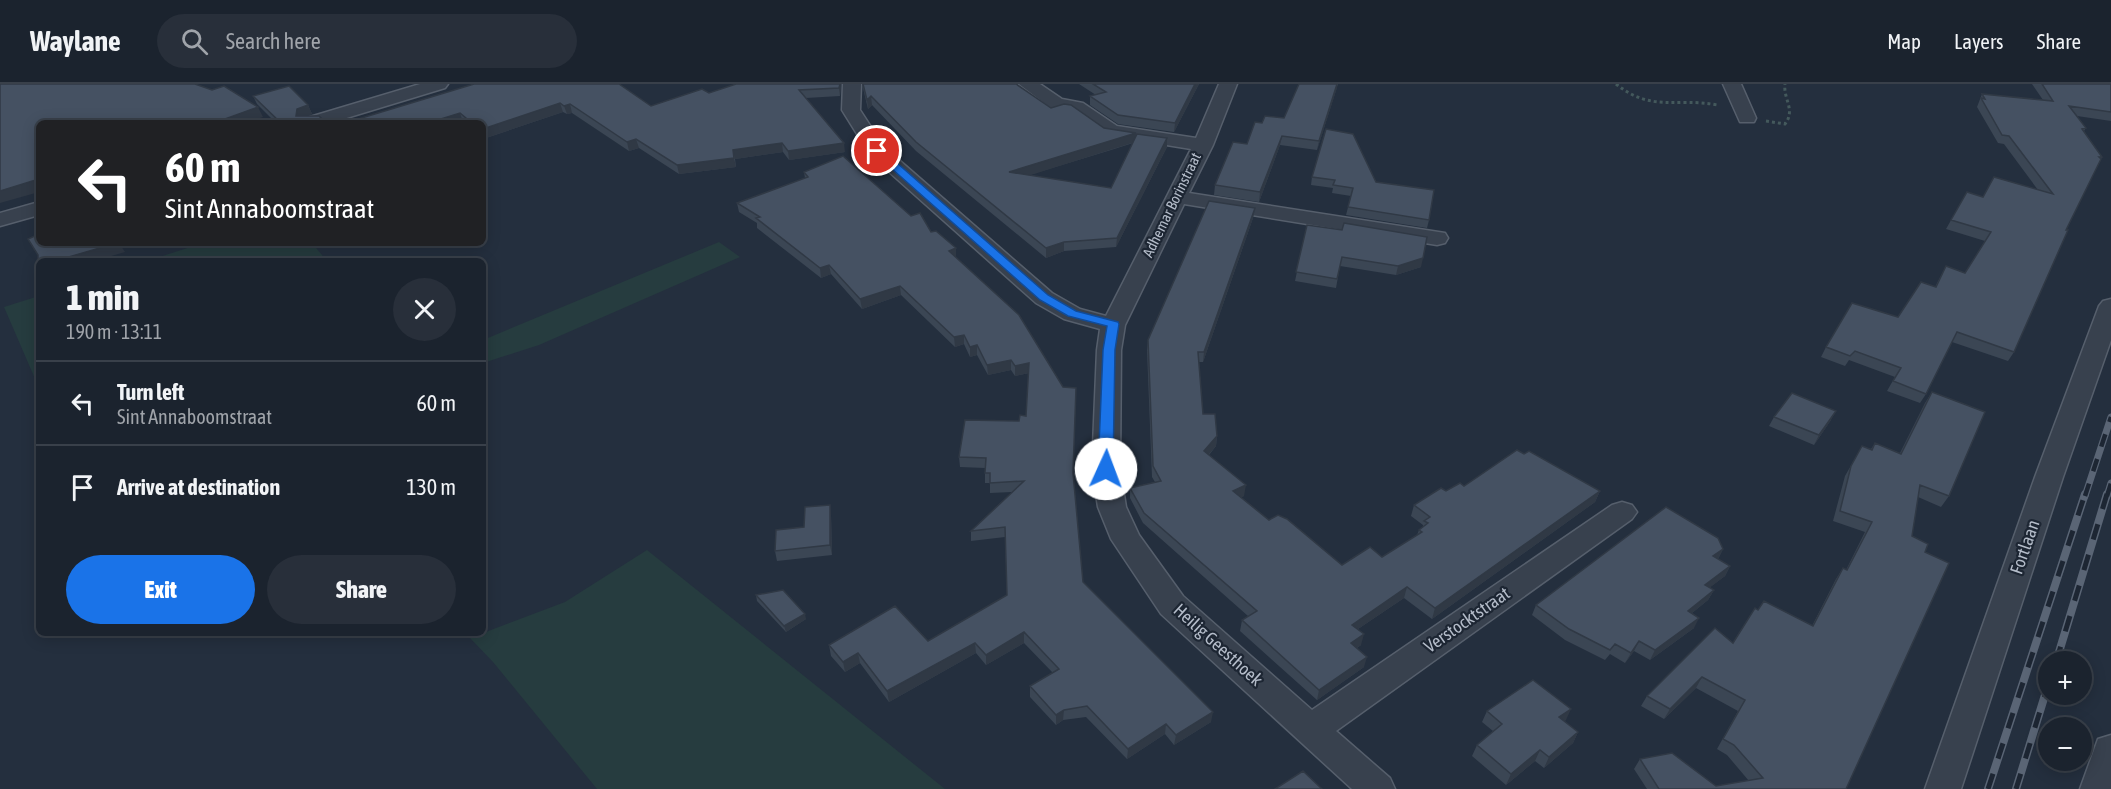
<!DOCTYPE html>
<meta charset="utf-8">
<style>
:root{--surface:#1b232e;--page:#282f3a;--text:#f1f3f6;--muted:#a0a4aa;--line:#39404a;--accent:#1a73e8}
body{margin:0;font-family:"Asap Condensed",sans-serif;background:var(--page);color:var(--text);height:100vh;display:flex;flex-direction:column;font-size:22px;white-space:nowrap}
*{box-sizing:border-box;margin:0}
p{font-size:20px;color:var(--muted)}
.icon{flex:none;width:33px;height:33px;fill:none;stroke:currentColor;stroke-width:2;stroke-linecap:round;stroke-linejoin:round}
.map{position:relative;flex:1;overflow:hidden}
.sheet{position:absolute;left:36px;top:174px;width:450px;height:378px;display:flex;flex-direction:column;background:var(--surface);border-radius:9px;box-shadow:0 3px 15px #0003,0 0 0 2px var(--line)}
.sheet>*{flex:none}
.guide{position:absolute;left:36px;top:36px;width:450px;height:126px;border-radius:9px;box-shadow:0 3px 15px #0003,0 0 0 2px var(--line);background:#202124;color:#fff;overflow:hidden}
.tools{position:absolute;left:2038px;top:567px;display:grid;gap:12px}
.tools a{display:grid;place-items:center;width:54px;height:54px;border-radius:50%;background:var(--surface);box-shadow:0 3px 15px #0003,0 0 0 2px var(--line);font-size:30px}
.pin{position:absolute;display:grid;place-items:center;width:51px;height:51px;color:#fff;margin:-26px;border:3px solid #fff;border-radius:50%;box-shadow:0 2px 6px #0007}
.me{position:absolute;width:66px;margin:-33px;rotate:2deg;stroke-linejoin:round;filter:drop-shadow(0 0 4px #0008)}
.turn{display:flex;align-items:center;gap:21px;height:126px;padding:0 30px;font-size:27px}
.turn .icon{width:78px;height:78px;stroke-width:2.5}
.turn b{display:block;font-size:42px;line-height:51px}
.round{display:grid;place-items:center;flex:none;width:63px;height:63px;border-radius:32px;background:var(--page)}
.summary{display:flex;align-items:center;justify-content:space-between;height:102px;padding:0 30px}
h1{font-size:36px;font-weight:800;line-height:45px}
.button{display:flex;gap:12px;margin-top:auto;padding:12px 30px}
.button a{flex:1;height:69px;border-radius:36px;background:var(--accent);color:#fff;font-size:24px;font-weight:800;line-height:69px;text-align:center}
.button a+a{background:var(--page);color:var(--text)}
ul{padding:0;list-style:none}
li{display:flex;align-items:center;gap:18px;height:84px;padding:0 30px;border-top:2px solid var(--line)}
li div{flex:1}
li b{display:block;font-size:22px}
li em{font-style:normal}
header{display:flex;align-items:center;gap:36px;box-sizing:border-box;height:84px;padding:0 30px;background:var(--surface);border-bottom:2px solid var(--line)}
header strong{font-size:28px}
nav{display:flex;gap:33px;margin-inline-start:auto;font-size:21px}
.search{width:420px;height:54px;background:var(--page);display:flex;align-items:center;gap:15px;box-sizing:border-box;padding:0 21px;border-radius:33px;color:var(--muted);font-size:22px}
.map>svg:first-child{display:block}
.green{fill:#263c3f}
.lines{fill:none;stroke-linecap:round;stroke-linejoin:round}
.street-casing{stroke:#565f6c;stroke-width:3}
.path{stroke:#44595c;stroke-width:3;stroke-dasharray:3 3;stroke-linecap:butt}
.street{fill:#38414e;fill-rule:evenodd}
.rail-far1-casing{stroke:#5a6575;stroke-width:7}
.rail-casing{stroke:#5a6575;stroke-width:8}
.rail-far1{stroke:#1d2633;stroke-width:4.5;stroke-dasharray:13;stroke-linecap:butt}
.rail{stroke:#1d2633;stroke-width:5;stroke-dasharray:16;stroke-linecap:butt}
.wall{fill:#3b4654;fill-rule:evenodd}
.shaded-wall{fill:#303945}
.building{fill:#455162;stroke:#303945;stroke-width:1.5}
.route{fill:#1a73e8;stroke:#114b97;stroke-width:1.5}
.labels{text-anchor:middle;stroke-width:4.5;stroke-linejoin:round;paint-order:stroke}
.far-street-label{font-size:15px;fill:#b4bcc9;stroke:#1d2633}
.street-label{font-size:18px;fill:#b4bcc9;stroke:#1d2633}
</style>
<header>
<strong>Waylane</strong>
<div class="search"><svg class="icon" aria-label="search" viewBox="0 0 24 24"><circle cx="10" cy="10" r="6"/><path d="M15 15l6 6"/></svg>Search here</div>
<nav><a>Map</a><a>Layers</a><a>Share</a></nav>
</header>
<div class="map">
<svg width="2111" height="705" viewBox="0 0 2111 705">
<rect width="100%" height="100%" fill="#242f3e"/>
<path class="green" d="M719,158L740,173L539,261L483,279V256Z
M203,159H312L327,177H147Z
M39,212V304L4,223Z
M647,466L945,705H597L493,578L470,554L565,518Z"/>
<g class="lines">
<defs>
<path id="street" d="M420,0H448L445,4L330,39H301L303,35Z
M843,0H861L860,26L884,63L1052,209L1080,225L1106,232L1191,65L1105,51L1072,28L1051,24L1019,0H1040L1062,15L1083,19L1117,42L1196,54L1219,0H1237L1213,61L1189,109L1445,149L1448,154L1445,159L1437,161L1184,120L1125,241L1121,266L1120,385L1126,423L1139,451L1183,512L1312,626L1612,421L1622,418L1632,421L1637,428L1632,435L1336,647L1390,694L1395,705H1352L1161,530L1111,455L1098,423L1092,385L1097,266L1100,245L1064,235L1036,219L870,71L842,26Z
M1723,0H1741L1756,34L1754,38H1740Z
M39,118V131L0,142V129Z
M2111,215V256L2063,393L1961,705H1925L2035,393L2099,222L2103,217Z
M2111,651V705H2080L2098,655Z"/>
</defs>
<use href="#street" class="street-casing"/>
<path class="path" d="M1616,0C1652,29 1676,13 1717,21
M1766,37L1785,40C1796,26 1783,15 1785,0"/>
<use href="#street" class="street"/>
<defs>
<path id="rail-far1" d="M2085,412L2111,333
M2107,412L2111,399"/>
<path id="rail" d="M2056,578L2107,410
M1988,705L2085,410
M2016,705L2049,598"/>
</defs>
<use href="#rail-far1" class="rail-far1-casing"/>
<use href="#rail" class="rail-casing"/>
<use href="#rail-far1" class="rail-far1"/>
<use href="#rail" class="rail"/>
</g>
<path class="wall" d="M474,0L651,22L709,9L736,0H841L840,12L806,14L845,68L789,76L783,68L735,75L736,83L679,90L639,64L629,67L572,29L567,30L563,28L483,55V39H465L463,38L459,39H345Z
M862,0H1016L1051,24L1104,44L1136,54H1167V63L1116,163L1064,167L1046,174L916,67L872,21L868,25ZM1133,59L1111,104L1029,91L1111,66Z
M1079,0H1199L1174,48L1118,40L1090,21V12L1096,11Z
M1299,0H1338L1317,66L1280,61L1259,118L1214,111L1215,101L1262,39L1284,34Z
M2032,0H2111V37L2077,32L2086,44L2084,47L2102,73L2066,146L2014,268L2008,277L1952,258L1926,310L1920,319L1887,307L1895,293L1849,276L1845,282L1821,273L1826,263L1898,233L1935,203L1946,182L1965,189L1985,157L1946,145L1967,108L1983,113L2038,106L2004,60L1998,59L1977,23L1982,10L2043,16Z
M253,12L308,21L312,30L306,32L326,39H276L257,20Z
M804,88L911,132L931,148L956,174L1019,231L1073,391L1083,498L1211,638L1174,661L1165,650L1127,675L1086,633L1063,636L1056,641L1030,613V602L1053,589L1024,559L986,581L976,569L889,618L860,579L845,588L831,572L829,561L928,557L1007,511L1005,453L971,457V447L1012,408L990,409V399H985V384L960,383L959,373L1019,337L1026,332L1029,289L1015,292L1011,286L988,291L977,271L970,273L964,260L955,263L901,211L862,225L831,190L821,194L757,144V139L739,128L737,119L805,94Z
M1312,93L1376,98L1429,136L1427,144L1346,131L1351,112L1332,109L1333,104L1311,101Z
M1255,124L1253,134L1203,278H1199L1203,330L1217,352L1216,362L1209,371L1244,412L1241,413L1269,436L1342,481L1382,473L1417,451L1419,446L1423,443V441L1411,432L1414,421L1446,407L1464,402L1524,370L1600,407L1595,418L1432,535L1404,514L1358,545L1361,561L1357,564L1364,583L1317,616L1240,547L1242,536L1248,532L1143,439L1130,414V404L1155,398L1152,393L1147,266L1148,256Z
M1307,141L1421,183L1396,191L1340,182L1336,204L1295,197Z
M1932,308L1949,412L1941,423L1918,413L1912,452L1925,468L1846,705H1647L1634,685L1640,675L1716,702L1749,697L1727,671L1717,665L1738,627L1696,604L1664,635L1641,622L1647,612L1733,559L1758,526L1812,542L1836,495L1843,484L1846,486L1865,448L1833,437L1845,392L1862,362L1871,365L1875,359L1900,369L1925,319Z
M1774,333L1831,336L1814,361L1769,342Z
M831,431L832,471L777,477L775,467L804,443Z
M1723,465L1718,475L1730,482L1725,492L1710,503L1714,506L1708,516L1692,529L1694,544L1650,576L1634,567L1625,579L1610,570L1605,576L1565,556L1532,531L1536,521Z
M756,511L806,535L786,548L757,517Z
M1487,627L1566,636L1564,637L1578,648L1573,659L1544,684L1535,677L1506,701L1472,672L1477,661L1493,647L1482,638Z"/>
<path class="shaded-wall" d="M840,0H841L840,12L839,4Z
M1195,0H1199L1174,48L1175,39Z
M1337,0V4L1317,66L1319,57Z
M871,12L872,21L868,25L867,16Z
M560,19L563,28L483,55V45Z
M570,20L572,29L567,30L564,22Z
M308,21L312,30L301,34L296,32L297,25Z
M258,23L263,33L246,39H214Z
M460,29L463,38L459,39H428Z
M1136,49L1135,58L1009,98V88Z
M1282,52L1280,61L1259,118L1260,108Z
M1167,54V63L1116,163L1117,154Z
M636,55L639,64L629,67L627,58Z
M782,59L783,68L735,75L733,66Z
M844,59L845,68L789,76L788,67Z
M734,74L736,83L679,90L677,81Z
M39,95V108L0,119V107Z
M1255,124L1253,134L1203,278L1204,268Z
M1064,158V167L1046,174V164Z
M117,159H128L121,162L125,168L94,177H55Z
M956,164V174L949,167Z
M1423,174L1421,183L1396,191L1398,182Z
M829,181L831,190L821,194L820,184Z
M900,202L901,211L862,225L860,215Z
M964,251V260L955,263L954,253Z
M977,261V271L970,273V263Z
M1011,276V286L988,291L987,281Z
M1029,279V289L1015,292V282Z
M1836,327L1831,336L1814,361L1819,351Z
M1217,352L1216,362L1203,377L1204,367Z
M1246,401L1244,412L1232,418L1233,407Z
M1600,407L1595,418L1432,535L1435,524Z
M830,421L831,431L832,471L830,461Z
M1723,465L1718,475L1713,472Z
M1730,482L1725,492L1700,511L1705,501Z
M1407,503L1404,514L1349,551L1352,541Z
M1714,506L1708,516L1682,537L1688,527Z
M805,530L806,535L786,548L784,542Z
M1699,534L1694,544L1650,576L1655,566Z
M1024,548V559L986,581V571Z
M1364,550L1361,561L1348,570L1351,559Z
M1639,557L1634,567L1625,579L1631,569Z
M975,559L976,569L889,618L887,607Z
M858,569L860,579L845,588L843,578Z
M1367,573L1364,583L1317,616L1319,606Z
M1702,593L1696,604L1664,635L1670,625Z
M1571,625L1566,636L1554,644L1559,633Z
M1064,626L1063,636L1056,641V631Z
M1213,628L1211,638L1174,661L1176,651Z
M1166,640L1165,650L1127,675L1128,665Z
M1578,648L1573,659L1544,684L1549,673Z
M1540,666L1535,677L1506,701L1511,690Z"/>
<path class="building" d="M0,0H195L212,6L224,2L258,23L214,39H39V95L0,107Z
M474,0H619L651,22L702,5L709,9L736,0H840L839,4L799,6L844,59L788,67L782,59L733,66L734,74L677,81L636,55L627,58L570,20L564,22L560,19L483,45V39H472L460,29L428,39L424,36L415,39H345Z
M863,0H1016L1051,24L1064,20L1071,21L1104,44L1136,49L1009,88L1111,104L1137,50L1167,54L1117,154L1064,158L1046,164L916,58L871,12L867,16Z
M1093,0H1195L1175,39L1118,31L1090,12L1106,8Z
M1299,0H1337L1319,57L1282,52L1260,108L1215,101L1233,58L1247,60L1255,38L1262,39L1265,32L1284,34Z
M2042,0H2111V28L2069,22L2086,44L2082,45L2102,73H2099L2101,75L2066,146H2068L2014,268L1957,248L1926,310L1893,297L1901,284L1855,267L1850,272L1826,263L1852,219L1898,233L1921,198L1936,203L1946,182L1965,189L1991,148L1951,136L1967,108L1983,113L1994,93L2053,110L2009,52L2002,51L1981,14L1985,15L1982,10L2053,17Z
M289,2L308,21L297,25L296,32H319L326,39H281L253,12Z
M1326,45L1353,50L1376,98L1434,106L1429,136L1348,123L1353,104L1333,101L1335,96L1312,93Z
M843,72L911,132L920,129L931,148L936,147L956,164L949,167L1019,231L1063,303L1076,304L1073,389L1083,498L1213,628L1176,651L1166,640L1128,665L1087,622L1064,626L1056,631L1030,602L1059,585L1024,548L986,571L975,559L887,607L858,569L843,578L829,561L895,522L928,557L1007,511L1005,443L971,447L1024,397L990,399V389H985L986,374L959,373L965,336L1019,337L1020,331L1026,332L1029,279L1015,282L1011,276L987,281L977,261L970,263L964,251L954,253L900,202L860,215L829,181L820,184L756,134L760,133L737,119L808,93L804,88Z
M1209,117L1255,124L1204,268H1198L1203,330H1215L1217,352L1204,367L1246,401L1233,407L1269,436L1278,431L1287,435L1342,481L1370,463L1382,473L1422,448L1419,446L1428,439L1424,437L1430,433L1414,421L1441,404L1446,407L1460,399L1464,402L1517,366L1524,370L1529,367L1600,407L1435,524L1407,503L1352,541L1364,550L1351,559L1367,573L1319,606L1242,536L1257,527L1144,429L1130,404L1161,397L1153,382L1148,256Z
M1344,139L1427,153L1423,174L1398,182L1342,173L1337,195L1296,188L1307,141L1342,146Z
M39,150V159H117L55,177H39V178H38V171L28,155Z
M1932,308L1985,328L1949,412L1920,401L1912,452L1928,460L1925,468L1949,479L1846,705H1659L1640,675L1672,669L1716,702L1763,694L1734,661L1723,655L1745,616L1702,593L1670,625L1647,612L1715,544L1733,559L1755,524L1758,526L1764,517L1813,542L1843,484L1847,486L1872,438L1840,427L1851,382L1862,362L1872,366L1875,359L1901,370Z
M1792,309L1836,327L1819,351L1774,333Z
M830,421V461L775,467L776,446L804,443L805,423Z
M1666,423L1718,454L1723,465L1713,472L1730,482L1705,501L1714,506L1688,527L1699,534L1655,566L1639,557L1631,569L1615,560L1610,566L1569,545L1536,521Z
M783,506L805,530L784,542L756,511Z
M1533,596L1571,625L1559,633L1578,648L1549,673L1540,666L1511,690L1477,661L1502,640L1487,627Z
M1303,687L1322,705H1275Z"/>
<path class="route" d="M874,65H881L1048,211L1076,227L1118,238L1119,240L1115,266L1113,385L1110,388H1101L1098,385L1103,266L1107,242L1068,232L1040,216L874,69Z"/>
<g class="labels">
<g class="far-street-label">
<text transform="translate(1172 121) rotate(-64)" y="5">Adhemar Borinstraat</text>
</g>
<g class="street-label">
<text transform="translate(2025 463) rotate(-71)" y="6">Fortlaan</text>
<text transform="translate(1467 536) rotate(-35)" y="6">Verstocktstraat</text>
<text transform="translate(1218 561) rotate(42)" y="6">Heilig Geesthoek</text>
</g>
</g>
</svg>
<div class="tools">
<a>+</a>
<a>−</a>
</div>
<div class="pin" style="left:877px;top:67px;background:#d93025"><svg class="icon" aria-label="arrive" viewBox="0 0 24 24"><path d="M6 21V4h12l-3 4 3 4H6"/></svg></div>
<svg class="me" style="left:1106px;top:385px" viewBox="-20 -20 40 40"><circle r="19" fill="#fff"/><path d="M0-13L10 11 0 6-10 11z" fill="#1a73e8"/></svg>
<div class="guide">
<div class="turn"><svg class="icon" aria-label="left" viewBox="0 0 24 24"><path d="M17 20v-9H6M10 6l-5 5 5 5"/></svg><div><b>60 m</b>Sint Annaboomstraat</div></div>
</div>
<section class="sheet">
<div class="summary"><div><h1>1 min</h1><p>190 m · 13:11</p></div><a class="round"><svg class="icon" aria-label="close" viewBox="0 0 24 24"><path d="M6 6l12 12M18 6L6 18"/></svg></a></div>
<ul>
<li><svg class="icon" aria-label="left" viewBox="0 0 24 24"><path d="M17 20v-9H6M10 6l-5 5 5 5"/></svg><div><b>Turn left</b><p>Sint Annaboomstraat</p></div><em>60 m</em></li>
<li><svg class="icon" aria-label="arrive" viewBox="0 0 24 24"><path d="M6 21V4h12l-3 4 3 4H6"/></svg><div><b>Arrive at destination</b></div><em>130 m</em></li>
</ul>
<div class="button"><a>Exit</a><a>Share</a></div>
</section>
</div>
